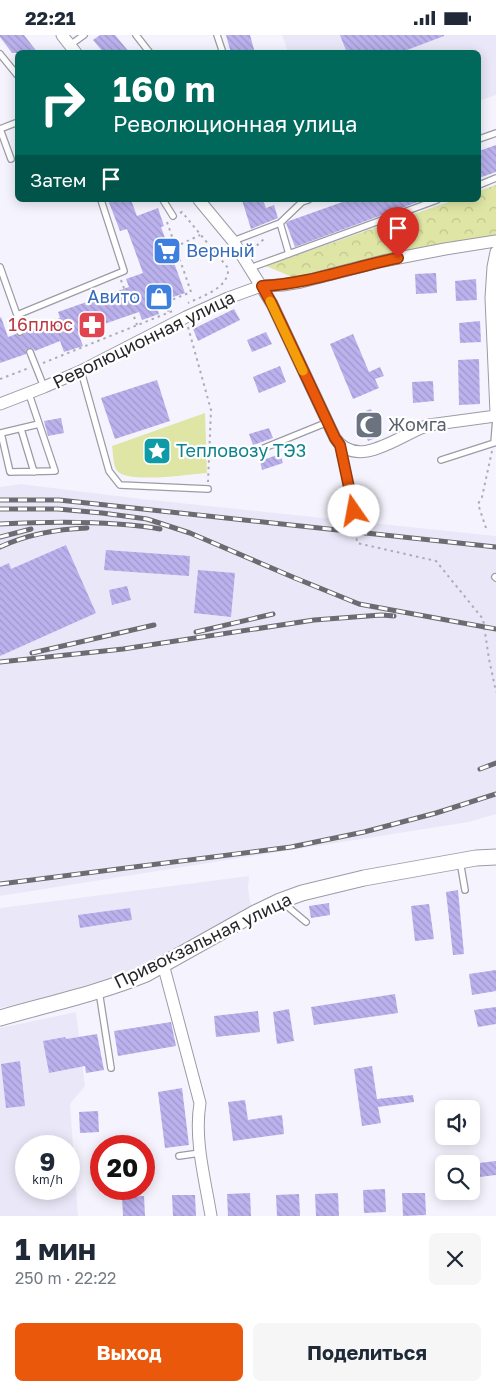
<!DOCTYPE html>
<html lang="ru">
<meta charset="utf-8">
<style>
:root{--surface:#fff;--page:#f6f6f7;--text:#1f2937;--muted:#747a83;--accent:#ea580c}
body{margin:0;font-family:"Golos Text",sans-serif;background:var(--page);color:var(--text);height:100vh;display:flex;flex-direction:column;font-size:19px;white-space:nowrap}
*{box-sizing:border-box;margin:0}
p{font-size:16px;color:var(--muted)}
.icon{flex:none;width:28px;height:28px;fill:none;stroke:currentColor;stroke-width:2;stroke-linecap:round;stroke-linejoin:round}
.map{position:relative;height:1181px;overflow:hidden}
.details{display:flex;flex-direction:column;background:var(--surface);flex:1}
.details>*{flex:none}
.banner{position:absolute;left:15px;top:15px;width:466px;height:152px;border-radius:8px;box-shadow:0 2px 12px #0003;background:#00695c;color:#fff;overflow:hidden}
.fabs{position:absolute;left:435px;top:1065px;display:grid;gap:10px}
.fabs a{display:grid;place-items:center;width:45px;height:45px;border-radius:8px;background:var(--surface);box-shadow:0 2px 12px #0003;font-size:25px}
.speed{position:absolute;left:15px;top:1100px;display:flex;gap:10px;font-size:25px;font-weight:700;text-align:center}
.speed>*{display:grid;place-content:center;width:65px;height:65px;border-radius:50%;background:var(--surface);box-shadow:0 2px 12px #0003;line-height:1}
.speed small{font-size:12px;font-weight:400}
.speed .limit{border:8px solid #d22;background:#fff;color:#111}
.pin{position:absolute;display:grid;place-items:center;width:42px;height:42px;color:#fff;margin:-51px -21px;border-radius:50% 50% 50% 0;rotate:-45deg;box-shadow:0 0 5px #0007}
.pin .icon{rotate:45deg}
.me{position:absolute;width:55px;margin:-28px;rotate:348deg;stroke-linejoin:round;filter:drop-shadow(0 0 4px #0008)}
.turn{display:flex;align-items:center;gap:18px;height:105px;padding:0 15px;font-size:22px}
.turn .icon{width:65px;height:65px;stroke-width:2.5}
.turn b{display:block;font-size:35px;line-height:42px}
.then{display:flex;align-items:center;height:48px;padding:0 15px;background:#0003;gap:10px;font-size:19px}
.round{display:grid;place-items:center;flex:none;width:52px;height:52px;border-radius:8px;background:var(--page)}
.headline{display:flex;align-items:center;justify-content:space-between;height:85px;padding:0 15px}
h1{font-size:30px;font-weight:700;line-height:38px}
.cta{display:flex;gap:10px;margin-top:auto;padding:10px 15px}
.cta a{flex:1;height:58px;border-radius:8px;background:var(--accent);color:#fff;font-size:20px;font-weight:700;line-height:58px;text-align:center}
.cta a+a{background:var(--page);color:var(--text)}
.status{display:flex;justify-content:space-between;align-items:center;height:35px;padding:0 25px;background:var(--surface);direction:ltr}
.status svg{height:14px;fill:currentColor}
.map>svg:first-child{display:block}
.built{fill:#eae8f8;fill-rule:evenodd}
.green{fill:#dfe6a5}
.forest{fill:url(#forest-crowns)}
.building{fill:url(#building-back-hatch)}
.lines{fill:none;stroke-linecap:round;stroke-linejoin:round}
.service-casing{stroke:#9c9ba6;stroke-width:8}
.minor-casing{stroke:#9c9ba6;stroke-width:13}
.secondary-casing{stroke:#9c9ba6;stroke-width:17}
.path{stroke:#adacb5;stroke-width:2;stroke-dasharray:2.5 4;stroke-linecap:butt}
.service{stroke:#fff;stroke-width:5.5}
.minor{stroke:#fff;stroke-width:11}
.secondary{stroke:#fff;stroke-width:15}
.rail-casing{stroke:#6c6b71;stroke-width:5}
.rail{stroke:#fff;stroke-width:3;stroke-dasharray:9;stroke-linecap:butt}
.route-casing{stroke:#983908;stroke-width:12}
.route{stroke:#ea580c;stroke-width:9}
.slow{stroke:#f59e0b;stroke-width:9}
.labels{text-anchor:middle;stroke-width:4.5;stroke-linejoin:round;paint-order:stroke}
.shop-label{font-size:18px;fill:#366cbe;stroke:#fff;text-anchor:start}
.health-label{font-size:18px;fill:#be3a42;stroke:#fff;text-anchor:end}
.street-label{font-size:18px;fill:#28272c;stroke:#fff}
.worship-label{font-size:18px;fill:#5b616d;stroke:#fff;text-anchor:start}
.culture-label{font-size:18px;fill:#0d838f;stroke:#fff;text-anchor:start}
</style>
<div class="status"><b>22:21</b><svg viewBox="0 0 49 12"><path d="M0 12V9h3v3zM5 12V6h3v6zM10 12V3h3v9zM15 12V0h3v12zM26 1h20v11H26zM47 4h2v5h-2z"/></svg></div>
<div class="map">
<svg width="496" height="1181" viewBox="0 0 496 1181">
<defs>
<pattern id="forest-crowns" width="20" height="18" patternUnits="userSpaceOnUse" patternTransform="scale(1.25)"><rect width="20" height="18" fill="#dfe6a5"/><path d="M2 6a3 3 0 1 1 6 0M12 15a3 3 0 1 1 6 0" fill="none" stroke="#bfc58e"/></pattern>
<pattern id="building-back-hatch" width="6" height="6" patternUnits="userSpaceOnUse" patternTransform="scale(1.25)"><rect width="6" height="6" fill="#bab1ed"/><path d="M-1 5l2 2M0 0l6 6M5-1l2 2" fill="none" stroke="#a098cb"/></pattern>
</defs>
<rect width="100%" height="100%" fill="#f5f4fe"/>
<path class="built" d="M282,0H496V60L479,66V18L288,17Z
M21,449L142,464L496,501V779L469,787L0,861V452Z
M249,841L248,853L251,872L132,937L50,961L0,973V873Z
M76,977L85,1051L70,1069L78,1181H0V993ZM26,1111H69V1154H26Z"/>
<path class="green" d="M205,378L207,438C191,439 123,450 116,434C113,428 113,417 112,411Z"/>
<path class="forest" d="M496,150V200L427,211L292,242L266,231L454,165H479V156Z"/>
<path class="building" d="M0,0H24L38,18H12L0,2Z
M100,0H115L130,18H104L93,5Z
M226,0H250L255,18H231Z
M340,0H444V1L399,18H347Z
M496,110V137L479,143V116Z
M108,165H131L137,181L158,173L164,191L161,192L185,258L155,268L159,279L142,285L139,277L78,298L83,311L64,317L60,306L35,316L32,313H29L26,315V319L0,328V283L1,282L8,302L16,299L18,301H21L24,299L25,296L60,283L58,277L129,252L126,244L143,238L127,194L120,196Z
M242,165H263L266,173L274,170L278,183L251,194Z
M348,165H423L295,212L286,188L289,186Z
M436,238L437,258L416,259L415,239Z
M476,244L477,265L456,266L455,246Z
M234,274L240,285L198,306L193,294Z
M480,286L481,307L460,308L459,288Z
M266,297L272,309L252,317L247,305Z
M353,299L369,337L380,332L384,341L375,344L379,353L353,364L330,309Z
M479,324L480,369L459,370L458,325Z
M280,331L286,347L259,358L253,342Z
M157,345L170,386L115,404L101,363Z
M433,346L434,366L413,368L412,347Z
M371,374L381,401L368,406L358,379Z
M61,383L64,398L48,401L44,386Z
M269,393L273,403L253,410L249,399Z
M280,419L283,428L262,435L260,426Z
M66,510L96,578L0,621V532L9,528L11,534Z
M106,515L190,521L189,541L104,535Z
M198,535L235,538L231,582L194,578Z
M127,551L131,565L112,570L109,555Z
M458,855L464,919L453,920L446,857Z
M329,868L330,880L311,883L309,871Z
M429,869L434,904L415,906L411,871Z
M130,873L132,885L80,893L78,880Z
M496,935V956L472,960L469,939Z
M395,959L398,978L314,990L311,972Z
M496,972V989L478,992L474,975Z
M289,974L294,1006L277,1009L273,977Z
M258,976L260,997L216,1002L214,981Z
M171,987L176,1011L118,1021L114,996Z
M97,999L104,1035L86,1038L85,1031L49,1038L43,1006L65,1002L66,1004Z
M20,1026L25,1071L6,1073L1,1029Z
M372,1031L377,1064L413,1060L414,1067L378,1072L381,1088L362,1091L354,1034Z
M182,1053L189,1110L165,1113L158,1057Z
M245,1065L248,1085L282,1080L284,1099L233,1106L228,1067Z
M98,1076L99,1097L80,1098L79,1077Z
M496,1126V1140L471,1143V1129Z
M385,1154L386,1177L364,1178L363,1155Z
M250,1158L251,1181H228L227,1159Z
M338,1158L339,1181H316L315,1159Z
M402,1158H425L426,1180L403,1181Z
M299,1159L300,1181H277L276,1160Z
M172,1160H195L196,1181H173Z
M144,1161L145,1181H123L122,1162Z"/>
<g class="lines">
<defs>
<path id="service" d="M136,0L150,18
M217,0L223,18
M70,10L84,0
M0,19L18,41
M0,94L11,124
M0,94L18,87
M479,104L496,98
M479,150L496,143
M163,165L173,181
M280,188L289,219
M233,206L280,188L302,167L308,165
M0,232L17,280L124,236L101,165
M250,233L437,165
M17,280L20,297
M30,317L44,352
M81,336L109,436L120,450L208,454
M29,359L55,436L10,437L1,398L39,389
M21,394L34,437
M340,411L354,476
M259,415L328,387
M441,425L494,408L496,383
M495,542L496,543
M460,826L465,855
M282,867L306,887
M99,956L111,1033
M179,1121L200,1118"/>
<path id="minor" d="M62,0L76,18
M199,165L233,206L272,269L335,403C358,437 402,398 429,390L496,381
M496,217L493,232L491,263L496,378
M0,369L44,352L81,336L186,282L228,263L261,251L283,250L301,247L383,226L445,214L496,206
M163,929L200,1068C194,1105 205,1144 211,1181"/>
<path id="secondary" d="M0,983C49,969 99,958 146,939L255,878L280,866L302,858L364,843L476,823L496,822"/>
</defs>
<use href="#service" class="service-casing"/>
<use href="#minor" class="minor-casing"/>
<use href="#secondary" class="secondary-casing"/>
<path class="path" d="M180,178L182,177L228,233C230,253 202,261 188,268
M167,187L191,257L164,268L169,277
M175,212L200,200
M252,215L265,203
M121,245L137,290
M188,292L211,375L208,447
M43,328L175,275
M0,344L29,333
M355,484L357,508L436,526L483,584L489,624L496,657
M486,493L478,469L482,462L492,416"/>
<use href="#service" class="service"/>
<use href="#minor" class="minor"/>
<use href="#secondary" class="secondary"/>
<defs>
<path id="rail" d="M0,465H59L496,512
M0,474H58L102,478L147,484L190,498L295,543L359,569L496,594
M0,489C39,487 78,486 117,489C131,490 145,491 160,494
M0,502L31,494
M0,512C26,500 57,494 87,493
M196,597L273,579
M32,618L154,590
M0,627L123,614L314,585L381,580L394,581
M480,734L496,728
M0,849L291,812L364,797L436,778L496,759"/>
</defs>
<use href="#rail" class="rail-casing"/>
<use href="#rail" class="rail"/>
</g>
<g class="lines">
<defs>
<path id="route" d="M354,476L340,410L335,403L272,269L262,251C308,249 353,232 398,223"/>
</defs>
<use href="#route" class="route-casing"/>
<use href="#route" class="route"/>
<path class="slow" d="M270,266L303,336"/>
</g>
<defs>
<symbol id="supermarket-square" viewBox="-11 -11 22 22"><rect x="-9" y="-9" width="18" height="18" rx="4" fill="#3f7fe0" stroke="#fff"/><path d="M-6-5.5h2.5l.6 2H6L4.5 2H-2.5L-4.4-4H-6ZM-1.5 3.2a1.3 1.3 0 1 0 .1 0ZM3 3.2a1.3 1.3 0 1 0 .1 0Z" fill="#fff"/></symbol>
<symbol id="shop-square" viewBox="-11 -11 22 22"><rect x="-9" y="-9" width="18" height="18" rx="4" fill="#3f7fe0" stroke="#fff"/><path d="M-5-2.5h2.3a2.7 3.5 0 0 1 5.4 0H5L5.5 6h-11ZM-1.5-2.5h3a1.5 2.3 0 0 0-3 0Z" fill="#fff"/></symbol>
<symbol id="pharmacy-square" viewBox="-11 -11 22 22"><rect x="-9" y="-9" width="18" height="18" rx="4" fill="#e0444e" stroke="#fff"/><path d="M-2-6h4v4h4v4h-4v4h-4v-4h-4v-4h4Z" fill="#fff"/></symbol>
<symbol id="mosque-square" viewBox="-11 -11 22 22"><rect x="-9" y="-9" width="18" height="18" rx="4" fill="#6b7280" stroke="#fff"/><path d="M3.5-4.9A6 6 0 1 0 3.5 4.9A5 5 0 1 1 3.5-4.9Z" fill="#fff"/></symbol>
<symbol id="sight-square" viewBox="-11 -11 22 22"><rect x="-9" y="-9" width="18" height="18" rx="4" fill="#0f9aa8" stroke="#fff"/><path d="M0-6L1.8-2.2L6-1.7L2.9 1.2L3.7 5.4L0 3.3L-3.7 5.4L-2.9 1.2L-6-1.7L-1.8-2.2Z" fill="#fff"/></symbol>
</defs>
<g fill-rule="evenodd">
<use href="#supermarket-square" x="151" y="200" width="32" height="32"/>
<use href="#shop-square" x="143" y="246" width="32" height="32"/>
<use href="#pharmacy-square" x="76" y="274" width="32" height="32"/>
<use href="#mosque-square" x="353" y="374" width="32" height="32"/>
<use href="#sight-square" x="141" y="400" width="32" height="32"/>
</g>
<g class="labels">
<g class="shop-label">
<text x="186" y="222">Верный</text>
<text x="140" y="268" text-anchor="end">Авито</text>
</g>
<g class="health-label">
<text x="73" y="296">16плюс</text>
</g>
<g class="street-label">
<text transform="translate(144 305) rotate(-26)" y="6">Революционная улица</text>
<text transform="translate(203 906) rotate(-26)" y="6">Привокзальная улица</text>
</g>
<g class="worship-label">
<text x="388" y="396">Жомга</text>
</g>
<g class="culture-label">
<text x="176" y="422">Тепловозу ТЭ3</text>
</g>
</g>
</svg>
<div class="fabs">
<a><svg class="icon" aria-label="sound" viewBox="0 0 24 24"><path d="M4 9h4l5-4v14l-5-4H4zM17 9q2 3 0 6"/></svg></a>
<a><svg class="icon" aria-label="search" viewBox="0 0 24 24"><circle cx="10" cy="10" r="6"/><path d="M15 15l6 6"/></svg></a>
</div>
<div class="speed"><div>9<small>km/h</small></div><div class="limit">20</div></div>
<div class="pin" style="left:398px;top:223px;background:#d93025"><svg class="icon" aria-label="arrive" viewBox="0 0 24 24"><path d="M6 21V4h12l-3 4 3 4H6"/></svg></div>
<svg class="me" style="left:354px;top:476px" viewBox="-20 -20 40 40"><circle r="19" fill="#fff"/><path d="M0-13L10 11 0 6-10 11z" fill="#ea580c"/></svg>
<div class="banner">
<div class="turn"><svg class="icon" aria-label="right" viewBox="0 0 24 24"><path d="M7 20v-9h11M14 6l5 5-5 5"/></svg><div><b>160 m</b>Революционная улица</div></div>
<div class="then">Затем<svg class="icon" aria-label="arrive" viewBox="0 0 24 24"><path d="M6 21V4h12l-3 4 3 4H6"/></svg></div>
</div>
</div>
<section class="details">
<div class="headline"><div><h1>1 мин</h1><p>250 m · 22:22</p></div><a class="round"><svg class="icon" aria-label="close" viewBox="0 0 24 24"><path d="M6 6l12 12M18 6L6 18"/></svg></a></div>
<div class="cta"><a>Выход</a><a>Поделиться</a></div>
</section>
